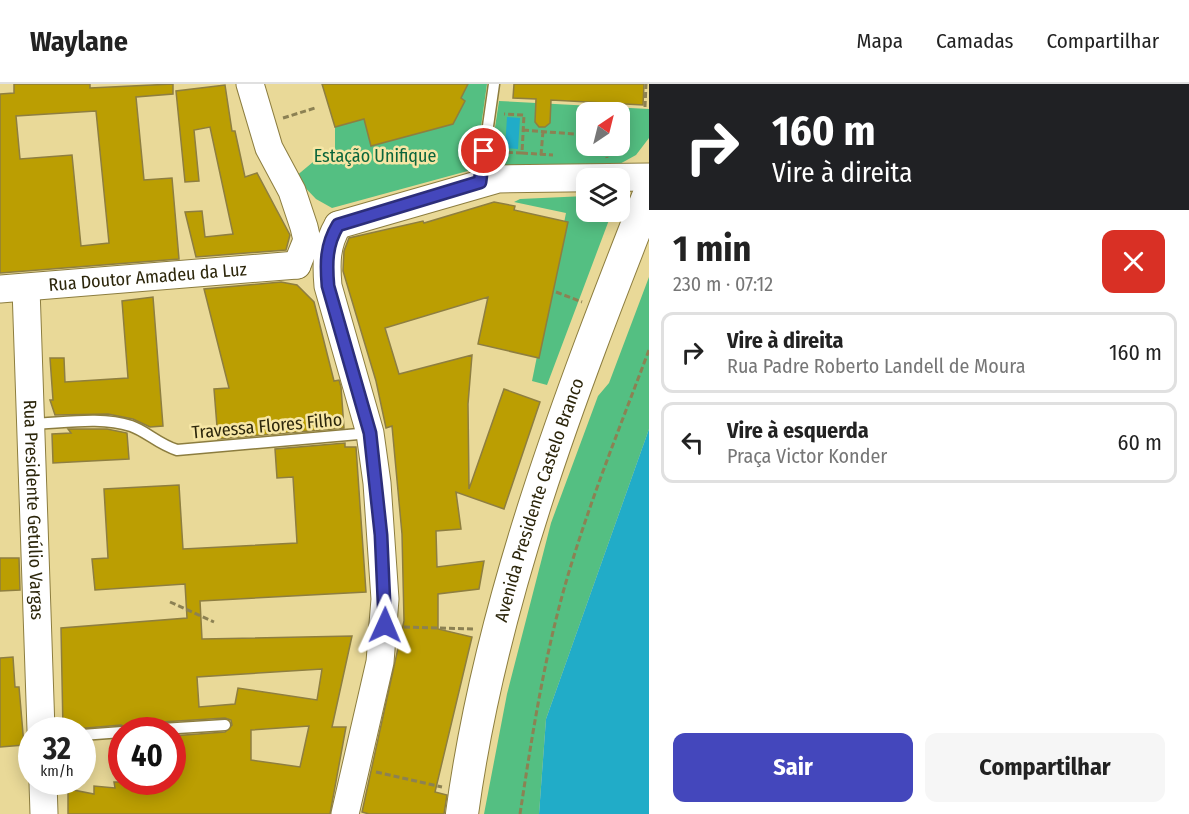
<!DOCTYPE html>
<html lang="pt">
<meta charset="utf-8">
<style>
:root{--surface:#fff;--page:#f6f6f6;--text:#222;--muted:#767676;--line:#e0e0e0;--accent:#4447bc}
body{margin:0;font-family:"Fira Sans Condensed",sans-serif;background:var(--page);color:var(--text);height:100vh;display:flex;flex-direction:column;font-size:22px;white-space:nowrap}
*{box-sizing:border-box;margin:0}
p{font-size:20px;color:var(--muted)}
.icon{flex:none;width:33px;height:33px;fill:none;stroke:currentColor;stroke-width:2;stroke-linecap:round;stroke-linejoin:round}
.map{position:relative;flex:1;overflow:hidden}
.drawer{display:flex;flex-direction:column;background:var(--surface);width:540px}
.drawer>*{flex:none}
.guide{background:#202124;color:#fff;overflow:hidden}
.needle{width:39px;rotate:35deg}
.controls{position:absolute;left:576px;top:18px;display:grid;gap:12px}
.controls a{display:grid;place-items:center;width:54px;height:54px;border-radius:12px;background:var(--surface);box-shadow:0 3px 15px #0003;font-size:30px}
.speed{position:absolute;left:18px;top:633px;display:flex;gap:12px;font-size:30px;font-weight:700;text-align:center}
.speed>*{display:grid;place-content:center;width:78px;height:78px;border-radius:50%;background:var(--surface);box-shadow:0 3px 15px #0003;line-height:1}
.speed small{font-size:15px;font-weight:400}
.speed .limit{border:9px solid #d22;background:#fff;color:#111}
.pin{position:absolute;display:grid;place-items:center;width:51px;height:51px;color:#fff;margin:-26px;border:3px solid #fff;border-radius:50%;box-shadow:0 2px 6px #0007}
.me{position:absolute;width:66px;margin:-33px;rotate:1deg;stroke-linejoin:round;filter:drop-shadow(0 0 4px #0008)}
.turn{display:flex;align-items:center;gap:21px;height:126px;padding:0 24px;font-size:27px}
.turn .icon{width:78px;height:78px;stroke-width:2.5}
.turn b{display:block;font-size:42px;line-height:51px}
.round{display:grid;place-items:center;flex:none;width:63px;height:63px;border-radius:12px;background:var(--page)}
.headline{display:flex;align-items:center;justify-content:space-between;height:102px;padding:0 24px}
h1{font-size:36px;font-weight:700;line-height:45px}
.button{display:flex;gap:12px;margin-top:auto;padding:12px 24px}
.button a{flex:1;height:69px;border-radius:12px;background:var(--accent);color:#fff;font-size:24px;font-weight:700;line-height:69px;text-align:center}
.button a+a{background:var(--page);color:var(--text)}
ul{padding:0;list-style:none}
li{display:flex;align-items:center;gap:18px;height:81px;margin:0 12px 9px;padding:0 12px;border:3px solid var(--line);border-radius:12px}
li div{flex:1}
li b{display:block;font-size:22px}
li em{font-style:normal}
header{display:flex;align-items:center;gap:36px;box-sizing:border-box;height:84px;padding:0 30px;background:var(--surface);border-bottom:2px solid var(--line)}
header strong{font-size:28px}
nav{display:flex;gap:33px;margin-inline-start:auto;font-size:21px}
main{display:flex;flex:1;min-height:0}
.map>svg:first-child{display:block}
.green{fill:#54bf82;fill-rule:evenodd}
.water{fill:#21acc8}
.building{fill:#bb9e02;stroke:#8e7e40;stroke-width:1.5;fill-rule:evenodd}
.lines{fill:none;stroke-linecap:round;stroke-linejoin:round}
.lane-casing{stroke:#8c7d3f;stroke-width:13}
.secondary-casing{stroke:#8c7d3f;stroke-width:29}
.primary-casing{stroke:#8c7d3f;stroke-width:34}
.path{stroke:#8c8153;stroke-width:3;stroke-dasharray:6 3;stroke-linecap:butt}
.lane{stroke:#fff;stroke-width:10}
.secondary{stroke:#fff;stroke-width:27}
.primary{stroke:#fff;stroke-width:32}
.route-casing{stroke:#2c2e7a;stroke-width:15}
.route{stroke:#4447bc;stroke-width:10}
.labels{text-anchor:middle;stroke-width:5;stroke-linejoin:round;paint-order:stroke}
.park-label{font-size:18px;fill:#0b653b;stroke:#f6e6a5}
.street-label{font-size:18px;fill:#2c260b;stroke:#f6e6a5}
</style>
<header>
<strong>Waylane</strong>
<nav><a>Mapa</a><a>Camadas</a><a>Compartilhar</a></nav>
</header>
<main>
<div class="map">
<svg width="649" height="730" viewBox="0 0 649 730">
<rect width="100%" height="100%" fill="#e9d998"/>
<path class="green" d="M449,0H487L475,85L332,124L316,115L295,93L313,78L335,67V43L405,23Z
M499,17L649,25V54L636,71L616,82L489,83ZM586,28H620V62H586Z
M586,112V128H612L547,301L532,297L566,129L514,118L520,115Z
M649,173V345L546,635L539,730H484L507,610L551,439L598,312L609,299L649,193Z"/>
<path class="water" d="M507,33L520,34L518,65L505,64Z
M649,345V730H539L546,635Z"/>
<path class="building" d="M14,0H90V4L173,0V10L136,13L144,96L172,94L179,175L0,189V10L14,9ZM96,27L109,159L81,162L72,71L20,75L16,32Z
M322,0H468L461,14L465,17L453,40L371,62L364,35L335,43Z
M514,0H644L643,21L551,16L550,39L545,43H539L535,38L536,15L513,14Z
M225,1L232,47H235L245,93L257,89L290,151L286,166L196,173L185,128L202,127L205,153L233,150L210,43L194,46L199,97L185,98L176,7Z
M494,118L515,122L514,126L568,138L539,274L478,260L488,213L385,244L399,290L472,271L468,320L469,405L504,305L540,318L504,425L456,408L461,445L436,447L437,483L484,477L479,505L438,510V545L472,553L435,708L447,711L444,730H369L362,728L404,537L402,450L392,342L386,344L376,297L343,187L344,167L349,154L423,137L424,139Z
M281,198L297,201L314,218L334,297L339,296L341,303L344,344L218,355L214,305L229,304L204,205Z
M153,213L163,342L150,343L133,335L108,330L55,331L50,316H53L50,274H64L65,298L128,294L122,217Z
M68,345H107L127,349L129,375L53,379L52,350L71,349Z
M345,359V363H356L366,508L200,517L202,555L352,552L332,643H346L330,730H68V705L94,710V702L115,704L114,698H172V652L225,648L232,641L231,636L225,634L146,639L139,643L128,644L121,641L63,646L61,544L187,534L185,500L95,506L92,475L108,474L104,405L179,401L183,465L297,459L293,393L277,394L275,365ZM322,585L317,616L238,604L235,620L199,623L197,593ZM309,642L300,683L251,676V646Z
M0,474H19L20,506L0,507Z
M13,573L15,603H19L24,661L0,663V574Z"/>
<g class="lines">
<defs>
<path id="lane" d="M480,98L494,0
M31,340C63,339 101,332 131,342C146,347 158,360 177,366L370,349
M146,646L225,641
M82,651L122,648"/>
<g id="secondary">
<path d="M250,0L269,64L292,107L304,143L307,156L297,181"/>
<path d="M338,141C326,161 326,179 328,202L370,349L377,399L385,515L380,578L345,730"/>
<path d="M338,141L498,95L649,93"/>
<path id="s1" d="M26,204L41,646"/>
<path id="s2" d="M0,205L297,181"/>
<path d="M43,698L44,730"/>
</g>
<g id="primary">
<path id="s3" d="M462,730C491,515 570,311 649,110"/>
</g>
</defs>
<use href="#lane" class="lane-casing"/>
<use href="#secondary" class="secondary-casing"/>
<use href="#primary" class="primary-casing"/>
<path class="path" d="M645,23L646,0
M605,28V22
M283,34L315,24
M523,46L586,51
M597,62H611
M606,64L607,74
M498,68L522,69L524,31L504,30
M522,69L553,71
M541,71L543,47
M556,208L582,218
M170,518L214,538
M404,543L476,545
M376,688L442,703
M520,730C532,652 544,574 566,498C589,419 620,343 649,266"/>
<use href="#lane" class="lane"/>
<use href="#secondary" class="secondary"/>
<use href="#primary" class="primary"/>
</g>
<g class="lines">
<defs>
<path id="route" d="M385,541L381,451L370,349L328,202C326,179 326,161 338,141L480,98L484,67"/>
</defs>
<use href="#route" class="route-casing"/>
<use href="#route" class="route"/>
</g>
<g class="labels">
<g class="park-label">
<text x="375" y="78">Estação Unifique</text>
</g>
<g class="street-label">
<text dy="6" stroke="none"><textPath href="#s2" startOffset="148">Rua Doutor Amadeu da Luz</textPath></text>
<text transform="translate(267 342) rotate(-5)" y="6">Travessa Flores Filho</text>
<text dy="6" stroke="none"><textPath href="#s3" startOffset="324">Avenida Presidente Castelo Branco</textPath></text>
<text dy="6" stroke="none"><textPath href="#s1" startOffset="222">Rua Presidente Getúlio Vargas</textPath></text>
</g>
</g>
</svg>
<div class="controls">
<a><svg class="needle" viewBox="-14 -14 28 28"><path d="M0-13l5 13h-10z" fill="#e53935"/><path d="M0 13l5-13h-10z" fill="#767676"/></svg></a>
<a><svg class="icon" aria-label="layers" viewBox="0 0 24 24"><path d="M12 4l9 5-9 5-9-5zM3 14l9 5 9-5"/></svg></a>
</div>
<div class="speed"><div>32<small>km/h</small></div><div class="limit">40</div></div>
<div class="pin" style="left:484px;top:67px;background:#d93025"><svg class="icon" aria-label="arrive" viewBox="0 0 24 24"><path d="M6 21V4h12l-3 4 3 4H6"/></svg></div>
<svg class="me" style="left:385px;top:541px" viewBox="-20 -20 40 40"><path d="M0-17L14 15 0 8-14 15z" fill="#4447bc" stroke="#fff" stroke-width="4"/></svg>
</div>
<section class="drawer">
<div class="guide">
<div class="turn"><svg class="icon" aria-label="right" viewBox="0 0 24 24"><path d="M7 20v-9h11M14 6l5 5-5 5"/></svg><div><b>160 m</b>Vire à direita</div></div>
</div>
<div class="headline"><div><h1>1 min</h1><p>230 m · 07:12</p></div><a class="round" style="background:#d93025;color:#fff"><svg class="icon" aria-label="close" viewBox="0 0 24 24"><path d="M6 6l12 12M18 6L6 18"/></svg></a></div>
<ul>
<li><svg class="icon" aria-label="right" viewBox="0 0 24 24"><path d="M7 20v-9h11M14 6l5 5-5 5"/></svg><div><b>Vire à direita</b><p>Rua Padre Roberto Landell de Moura</p></div><em>160 m</em></li>
<li><svg class="icon" aria-label="left" viewBox="0 0 24 24"><path d="M17 20v-9H6M10 6l-5 5 5 5"/></svg><div><b>Vire à esquerda</b><p>Praça Victor Konder</p></div><em>60 m</em></li>
</ul>
<div class="button"><a>Sair</a><a>Compartilhar</a></div>
</section>
</main>
